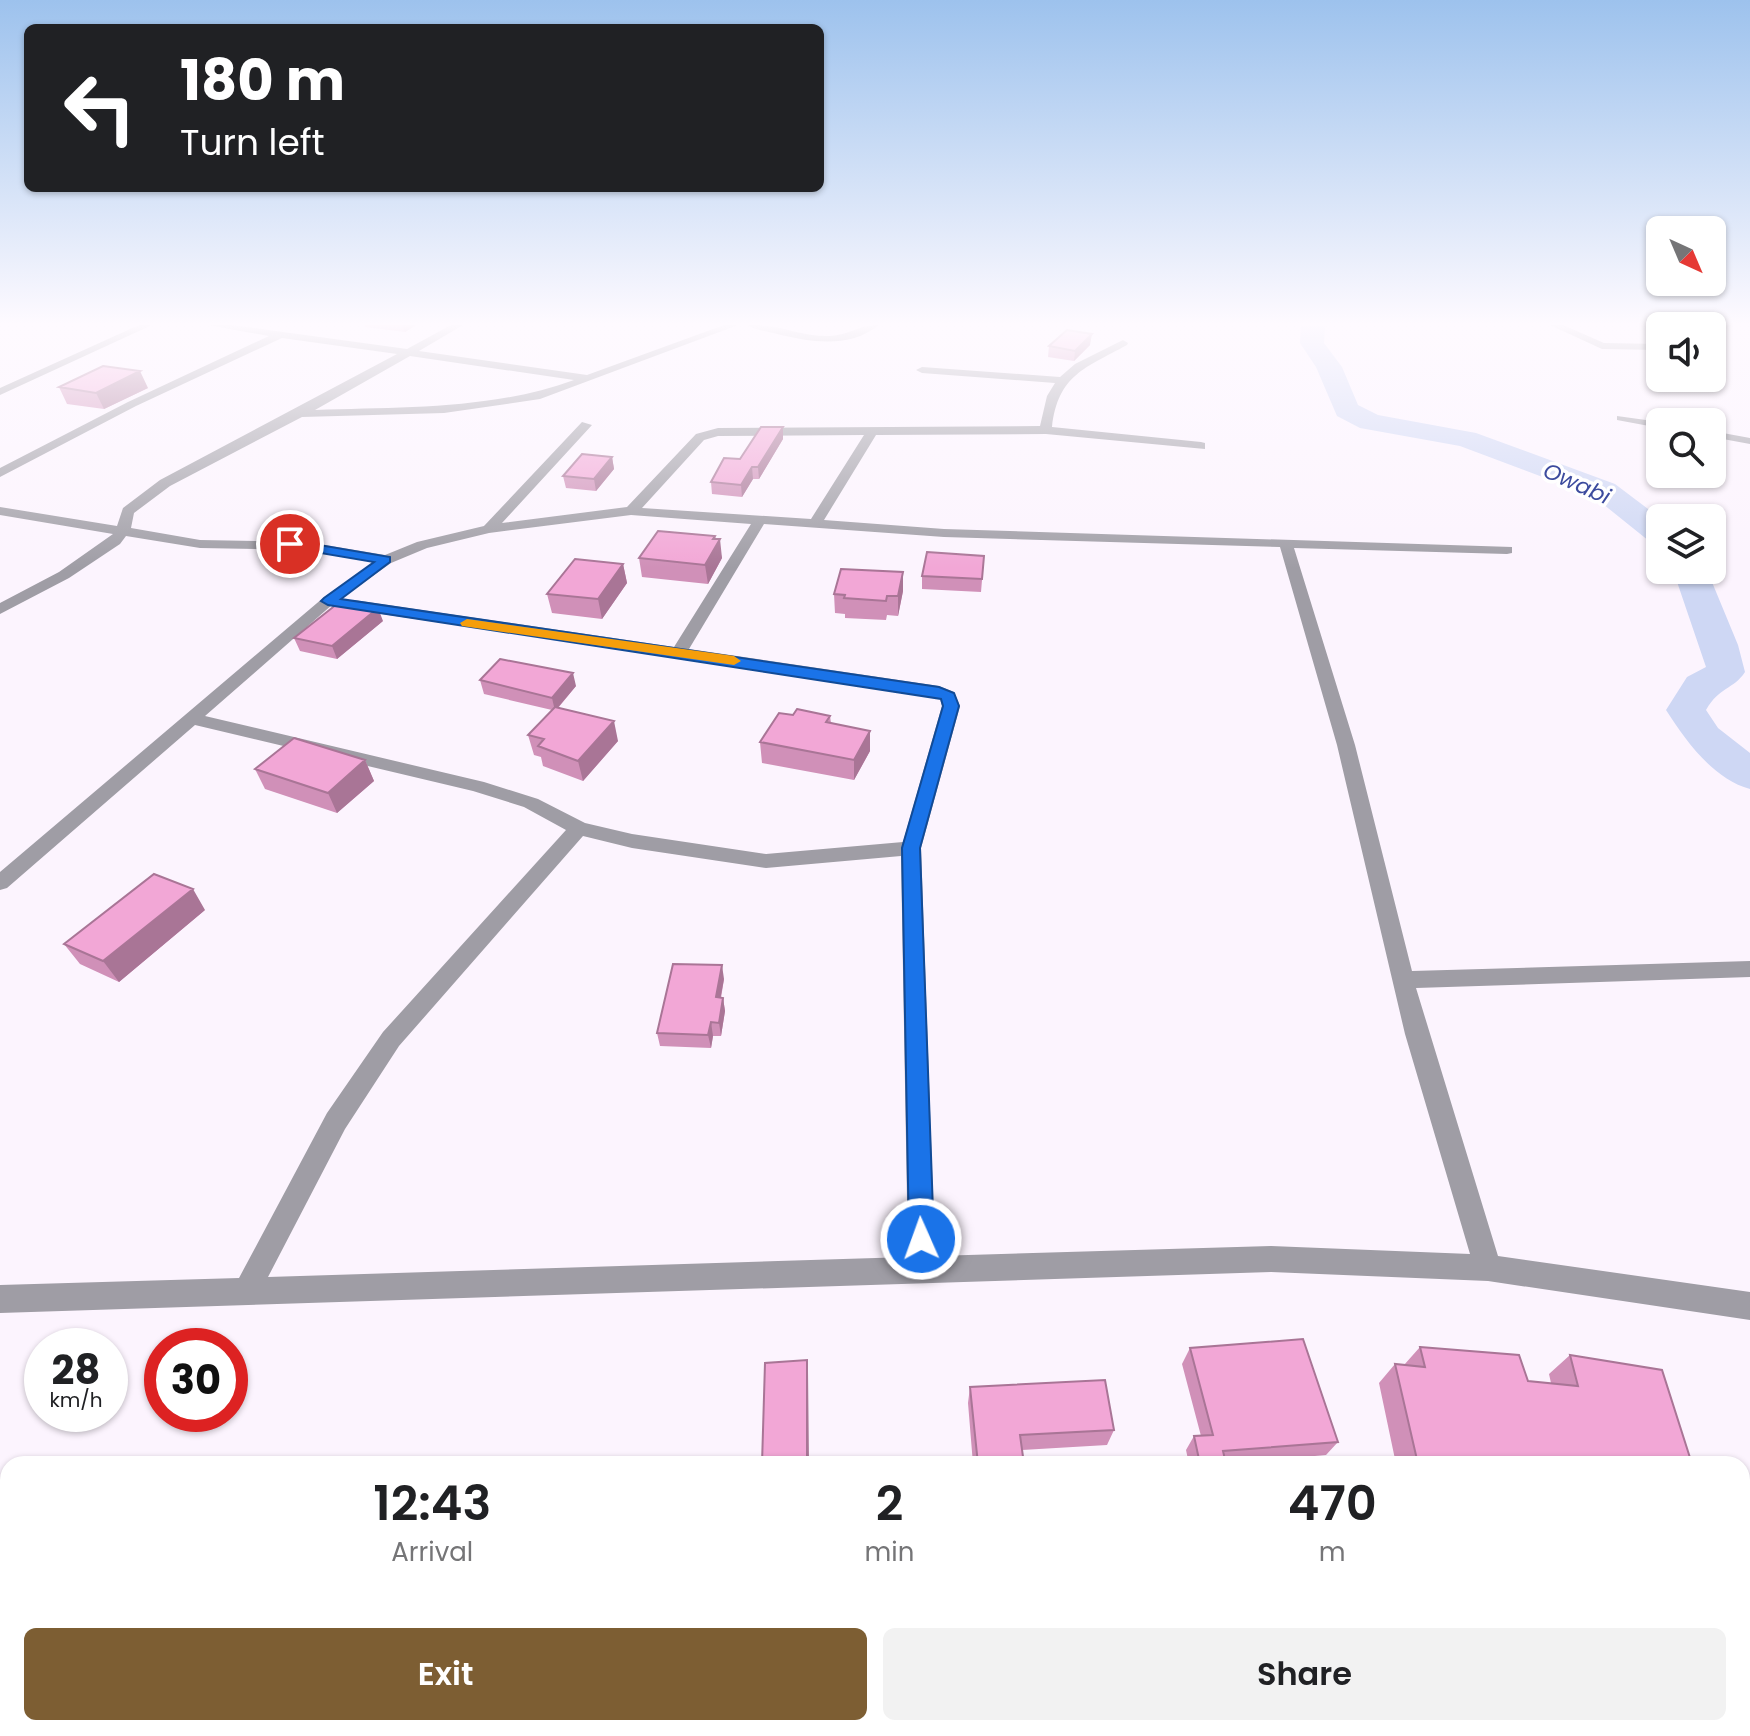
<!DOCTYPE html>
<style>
:root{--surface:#fff;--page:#f2f2f2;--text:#202124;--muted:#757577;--accent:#7d5e33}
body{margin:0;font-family:Poppins,sans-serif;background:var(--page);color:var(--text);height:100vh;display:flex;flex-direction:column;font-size:30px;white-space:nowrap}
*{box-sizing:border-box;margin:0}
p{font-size:26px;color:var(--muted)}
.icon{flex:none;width:44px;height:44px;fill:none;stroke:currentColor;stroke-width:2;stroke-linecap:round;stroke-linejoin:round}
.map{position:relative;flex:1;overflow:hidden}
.sheet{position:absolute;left:0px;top:1456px;width:1750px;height:280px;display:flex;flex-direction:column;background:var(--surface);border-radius:24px 24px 0 0;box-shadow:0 2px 6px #0004}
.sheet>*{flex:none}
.guide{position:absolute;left:24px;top:24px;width:800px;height:168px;border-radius:12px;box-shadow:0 2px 6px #0004;background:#202124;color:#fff;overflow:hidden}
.needle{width:52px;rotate:136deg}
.tools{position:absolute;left:1646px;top:216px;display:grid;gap:16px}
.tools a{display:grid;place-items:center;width:80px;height:80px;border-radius:12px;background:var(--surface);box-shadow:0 2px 6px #0004;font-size:40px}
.speed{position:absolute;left:24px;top:1328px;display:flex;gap:16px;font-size:40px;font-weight:700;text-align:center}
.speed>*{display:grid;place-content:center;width:104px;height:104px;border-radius:50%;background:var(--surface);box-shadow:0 2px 6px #0004;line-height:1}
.speed small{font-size:20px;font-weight:400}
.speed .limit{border:12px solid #d22;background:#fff;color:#111}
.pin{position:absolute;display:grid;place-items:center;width:68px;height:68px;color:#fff;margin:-34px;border:4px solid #fff;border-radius:50%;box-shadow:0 2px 8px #0007}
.me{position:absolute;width:88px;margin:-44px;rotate:358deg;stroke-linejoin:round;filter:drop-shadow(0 0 6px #0008)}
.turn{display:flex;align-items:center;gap:28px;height:168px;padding:0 24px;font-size:36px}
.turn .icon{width:104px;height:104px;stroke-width:2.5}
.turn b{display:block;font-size:56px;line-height:68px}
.eta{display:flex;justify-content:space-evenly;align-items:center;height:136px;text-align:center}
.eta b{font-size:48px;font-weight:600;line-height:56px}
.primary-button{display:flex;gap:16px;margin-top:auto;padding:16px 24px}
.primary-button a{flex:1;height:92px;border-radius:12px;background:var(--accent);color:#fff;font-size:32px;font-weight:600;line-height:92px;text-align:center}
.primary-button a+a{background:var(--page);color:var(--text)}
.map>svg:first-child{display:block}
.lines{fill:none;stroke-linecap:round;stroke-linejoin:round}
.river{fill:#ced7f4;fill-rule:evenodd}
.service{fill:#9f9da5;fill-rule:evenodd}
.minor{fill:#9f9da5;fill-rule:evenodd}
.wall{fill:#d090b8}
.shaded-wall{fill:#a97596}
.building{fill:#f2a7d6;stroke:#a97596;stroke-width:2}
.route{fill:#1a73e8;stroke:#114b97;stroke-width:2}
.slow{fill:#f59e0b}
.labels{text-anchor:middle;stroke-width:7;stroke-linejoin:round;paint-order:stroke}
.far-water-label{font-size:22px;font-style:italic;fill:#3c4b9e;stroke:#fff}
</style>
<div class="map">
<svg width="1750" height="1736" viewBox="0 0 1750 1736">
<rect width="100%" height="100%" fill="#fcf4fe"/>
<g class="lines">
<path class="river" d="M1301,325H1325L1324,343L1342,367L1358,405L1378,415L1476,433L1615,484L1660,518V544L1649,541L1593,496L1460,446L1360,428L1337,416L1316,367L1300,343Z
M1673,570H1707L1738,645L1745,672C1733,690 1720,686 1706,710L1718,728L1750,753V789C1713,779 1686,741 1666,710L1687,677L1706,667Z"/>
<path class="service" d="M1617,416L1660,422V428L1617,420Z
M1712,431L1750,438V444L1712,437Z"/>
<path class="minor" d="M139,325H152L0,395V388Z
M208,325H232L407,349L451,325H463L419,351L587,375L724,325H738L540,399L444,413L302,417L170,486L134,513L131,528L200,540L307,542L385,555L417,542L484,526L582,422L592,425L502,523L627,507L696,434L718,428L1040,426L1047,396L1055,383L922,373L916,370L922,367L1060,377L1075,364L1123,340L1128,343L1127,345C1085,368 1058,375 1052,427L1201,442L1205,443V449L1046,434L876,435L824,520L944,529L1512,547V553L1507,554L1294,548L1355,745L1412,971L1750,961V977L1416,988L1498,1256L1750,1292V1320L1488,1281L1271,1272L0,1313V1285L239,1278L327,1113L383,1032L566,830L524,807L473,791L195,725L7,888L0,890V872L323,598L374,562L307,550L200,548L126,536L120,544L69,578L0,614V603L59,572L113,534L0,515V507L117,526L123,508L160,480L397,354L282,338L136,406L0,477V468L128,402L269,336ZM410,356L574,380C492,410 401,407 315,410ZM864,435L811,519L642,508L704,440L718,436ZM631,515L751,524L674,647L354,600L346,605L354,610L935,695L940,699L942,706L903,842L766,854L632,834L585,823L538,799L484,782L205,716L333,604L391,563L427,548L489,533ZM764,524L944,537L1280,547L1337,745L1405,1034L1470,1254L1271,1246L935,1256L921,848L960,706L954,692L939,686L689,649ZM583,836L632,848L766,868L901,856L908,1257L268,1277L345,1129L399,1046Z
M747,325C775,323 801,337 830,336C848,335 862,324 879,325C849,349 811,342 777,334C767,331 755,330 747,325Z
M1550,325H1563L1604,343L1660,344V350L1602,349Z
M1720,325H1731L1712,339V331Z"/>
</g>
<path class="wall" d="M364,325H416L405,332L365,327Z
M1090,345L1074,361L1048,357L1049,346Z
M59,387L148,388L104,409L67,404Z
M783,427V439L759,479H753L742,497L712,494L711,482Z
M612,457L614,469L596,491L566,488L563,476Z
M715,536L722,558L708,584L642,577L639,558Z
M984,556L981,592L922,589V576Z
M623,564L627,583L602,619L552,613L547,594Z
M903,591L898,616L887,615L886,620L845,618V614L835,613L834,594Z
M383,621L337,659L300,651L294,638Z
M480,680L576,686L558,708L618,741L583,781L543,766L541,757L534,755L528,735L552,710L484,694Z
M793,715L830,716L831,723L870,751L854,780L762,763L760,742Z
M365,760L374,781L337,813L265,789L255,769Z
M205,910L119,982L80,964L64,944Z
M724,979L721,998H723L725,1011L721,1036H713L711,1048L660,1046L657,1033Z
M1420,1347L1528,1381L1551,1383L1549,1374L1570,1355L1692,1464H1396L1379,1383L1395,1364L1404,1365Z
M1190,1348L1338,1442L1326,1455L1226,1464H1189L1186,1450L1194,1436H1201L1182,1364Z
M970,1387L1114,1430L1107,1445L1022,1450L1024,1464H973L968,1403Z
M324,1728H739L738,1736H322Z
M991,1728H1152L1153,1736H992Z
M1217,1728H1352L1354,1736H1218Z"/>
<path class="shaded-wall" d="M402,325H416L405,332Z
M1092,334L1090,345L1074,361L1075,351Z
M140,371L148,388L104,409L96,393Z
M783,427V439L759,479L758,467Z
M612,457L614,469L596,491L594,479Z
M752,467L753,479L742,497L741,485Z
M715,536L716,546L720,539L722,558L708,584L705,565Z
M623,564L627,583L602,619L598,599Z
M903,572V591L898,616V596Z
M378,608L383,621L337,659L332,646Z
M573,673L576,686L555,711L552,698Z
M614,721L618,741L583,781L578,761Z
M870,731V751L854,780V760Z
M365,760L374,781L337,813L328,793Z
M193,889L205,910L119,982L103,961Z
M722,965L724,979L718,1011L716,997Z
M723,998L725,1011L721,1036L719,1023Z
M711,1022L713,1036L711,1048L708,1035Z
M807,1360L808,1371L809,1464H808Z
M734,1728H739L738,1736H733Z"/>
<path class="building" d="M1067,330L1092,334L1075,351L1049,346Z
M103,366L140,371L96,393L59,387Z
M761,427H783L758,467H752L741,485L711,482L724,458L740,459Z
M582,454L612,457L594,479L563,476Z
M658,531L715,536L713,539H720L705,565L639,558Z
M927,552L984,556L982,579L922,576Z
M575,559L623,564L598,599L547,594Z
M841,569L903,572L898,596H887L886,601L844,598L845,595L834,594Z
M342,600L378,608L332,646L294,638Z
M500,659L573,673L552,698L480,680Z
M555,707L614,721L578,761L538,746L544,739L528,735Z
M797,709L830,716L826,722L870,731L854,760L760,742L779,713L793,715Z
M294,738L365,760L328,793L255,769Z
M154,874L193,889L103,961L64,944Z
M673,964L722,965L716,997L723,998L719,1023L711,1022L708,1035L657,1033Z
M1303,1339L1338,1442L1223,1451L1226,1464H1200L1194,1436L1213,1435L1190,1348Z
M1420,1347L1519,1355L1528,1381L1578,1386L1570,1355L1662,1370L1692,1464H1418L1395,1364L1425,1367Z
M807,1360V1462L762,1464L765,1363Z
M1105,1380L1114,1430L1020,1435L1024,1464H978L970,1387Z
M324,1728H517L441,1736H322Z
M520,1728H734L733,1736H519Z
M995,1728H1152L1153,1736H996Z
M1229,1728H1352L1354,1736H1230Z"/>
<linearGradient id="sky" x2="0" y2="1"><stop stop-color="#9dc2ed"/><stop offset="0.57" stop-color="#fefaff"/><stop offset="1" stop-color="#fefaff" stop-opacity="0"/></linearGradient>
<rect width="1750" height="568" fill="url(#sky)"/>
<path class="route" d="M290,540L390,557V562L341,599L939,687L954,693L959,706L920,848L934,1239L930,1247L921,1251L913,1247L909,1239L902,848L943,706L941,699L328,605L321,601L324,598L374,562L285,547V541Z"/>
<path class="slow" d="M467,619L734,656L741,661L734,665L462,626L460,623Z"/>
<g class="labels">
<g class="far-water-label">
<text transform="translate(1577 483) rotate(24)" y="8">Owabi</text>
</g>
</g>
</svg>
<div class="tools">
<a><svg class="needle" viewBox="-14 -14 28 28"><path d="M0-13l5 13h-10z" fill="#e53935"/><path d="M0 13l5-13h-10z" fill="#757577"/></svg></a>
<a><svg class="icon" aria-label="sound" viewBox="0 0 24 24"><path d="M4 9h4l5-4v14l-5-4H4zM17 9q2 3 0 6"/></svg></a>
<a><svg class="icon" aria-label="search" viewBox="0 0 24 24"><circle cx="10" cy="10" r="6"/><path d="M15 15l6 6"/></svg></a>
<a><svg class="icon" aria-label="layers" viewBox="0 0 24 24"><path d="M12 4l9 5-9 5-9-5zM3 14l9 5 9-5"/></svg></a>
</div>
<div class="speed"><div>28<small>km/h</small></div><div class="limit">30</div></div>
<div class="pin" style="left:290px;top:544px;background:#d93025"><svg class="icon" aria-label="arrive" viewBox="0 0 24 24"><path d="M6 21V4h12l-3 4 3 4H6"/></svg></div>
<svg class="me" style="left:921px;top:1239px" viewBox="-20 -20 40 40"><circle r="17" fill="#1a73e8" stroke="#fff" stroke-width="3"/><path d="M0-11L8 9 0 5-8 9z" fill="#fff"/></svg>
<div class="guide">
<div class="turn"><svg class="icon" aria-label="left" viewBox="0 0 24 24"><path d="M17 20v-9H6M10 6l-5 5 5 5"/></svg><div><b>180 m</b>Turn left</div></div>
</div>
<section class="sheet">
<div class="eta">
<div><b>12:43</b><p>Arrival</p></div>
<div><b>2</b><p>min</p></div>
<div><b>470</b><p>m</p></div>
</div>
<div class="primary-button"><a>Exit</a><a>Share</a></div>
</section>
</div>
